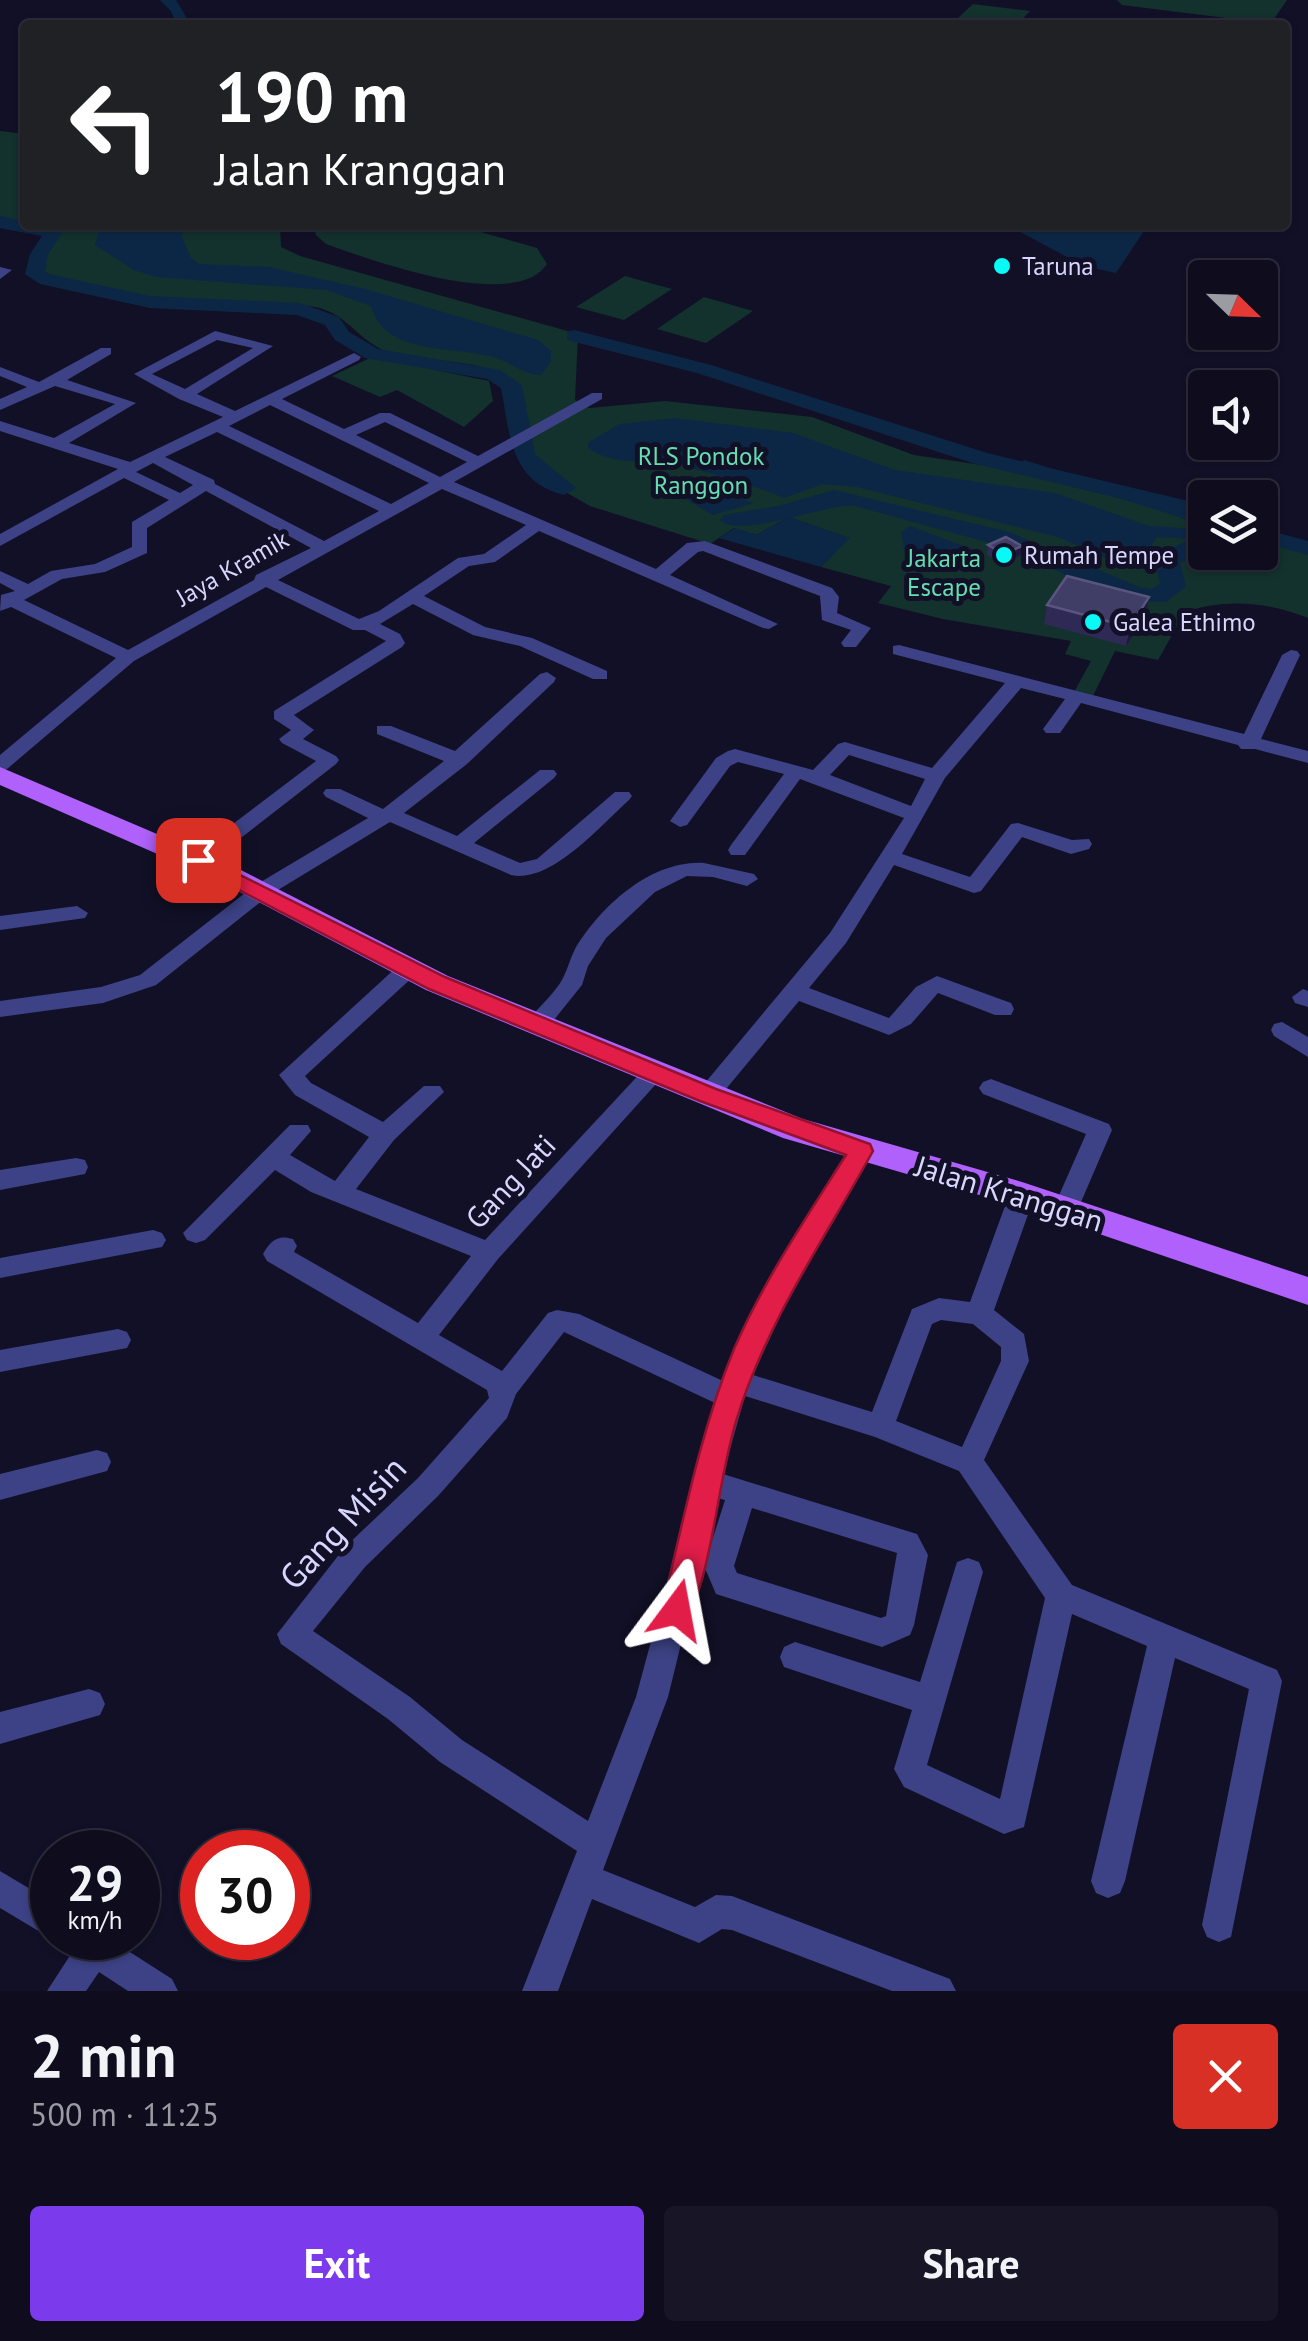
<!DOCTYPE html>
<meta charset="utf-8">
<style>
:root{--surface:#0e0c1d;--page:#171526;--text:#f1f3f6;--muted:#9b9ba4;--line:#2e2c3b;--accent:#7c3aed}
body{margin:0;font-family:"PT Sans",sans-serif;background:var(--page);color:var(--text);height:100vh;display:flex;flex-direction:column;font-size:38px;white-space:nowrap}
*{box-sizing:border-box;margin:0}
p{font-size:32px;color:var(--muted)}
.icon{flex:none;width:55px;height:55px;fill:none;stroke:currentColor;stroke-width:2;stroke-linecap:round;stroke-linejoin:round}
.map{position:relative;height:1991px;overflow:hidden}
.details{display:flex;flex-direction:column;background:var(--surface);flex:1}
.details>*{flex:none}
.guide{position:absolute;left:20px;top:20px;width:1270px;height:210px;border-radius:10px;box-shadow:0 2px 8px #0004,0 0 0 2px var(--line);background:#202124;color:#fff;overflow:hidden}
.needle{width:65px;rotate:113deg}
.tools{position:absolute;left:1188px;top:260px;display:grid;gap:20px}
.tools a{display:grid;place-items:center;width:90px;height:90px;border-radius:10px;background:var(--surface);box-shadow:0 2px 8px #0004,0 0 0 2px var(--line);font-size:50px}
.speed{position:absolute;left:30px;top:1830px;display:flex;gap:20px;font-size:50px;font-weight:700;text-align:center}
.speed>*{display:grid;place-content:center;width:130px;height:130px;border-radius:50%;background:var(--surface);box-shadow:0 2px 8px #0004,0 0 0 2px var(--line);line-height:1}
.speed small{font-size:25px;font-weight:400}
.speed .limit{border:15px solid #d22;background:#fff;color:#111}
.pin{position:absolute;display:grid;place-items:center;width:85px;height:85px;color:#fff;margin:-42px;border-radius:20px;box-shadow:0 5px 15px #0006}
.me{position:absolute;width:110px;margin:-55px;rotate:13deg;stroke-linejoin:round;filter:drop-shadow(0 0 8px #0008)}
.turn{display:flex;align-items:center;gap:35px;height:210px;padding:0 30px;font-size:45px}
.turn .icon{width:130px;height:130px;stroke-width:2.5}
.turn b{display:block;font-size:70px;line-height:85px}
.round{display:grid;place-items:center;flex:none;width:105px;height:105px;border-radius:10px;background:var(--page)}
.overview{display:flex;align-items:center;justify-content:space-between;height:170px;padding:0 30px}
h1{font-size:60px;font-weight:600;line-height:75px}
.button{display:flex;gap:20px;margin-top:auto;padding:20px 30px}
.button a{flex:1;height:115px;border-radius:10px;background:var(--accent);color:#fff;font-size:40px;font-weight:600;line-height:115px;text-align:center}
.button a+a{background:var(--page);color:var(--text)}
.map>svg:first-child{display:block}
.green{fill:#13312d}
.water{fill:#0c2745}
.lines{fill:none;stroke-linecap:round;stroke-linejoin:round}
.river{fill:#0c2745;fill-rule:evenodd}
.minor{fill:#3c4285;fill-rule:evenodd}
.major{fill:#b061fb;fill-rule:evenodd}
.wall{fill:#2e2a55}
.shaded-wall{fill:#1b183b}
.building{fill:#403d67;stroke:#58557f;stroke-width:2.5}
.route{fill:#e11d48;stroke:#92132f;stroke-width:2.5}
.poi-dot{fill:#08f9f6;stroke:#121027;stroke-width:4}
.labels{text-anchor:middle;stroke-width:10;stroke-linejoin:round;paint-order:stroke}
.far-poi-label{font-size:25px;fill:#d7d7fe;stroke:#121027;text-anchor:start}
.far-park-label{font-size:25px;fill:#64deb1;stroke:#121027}
.far-street-label{font-size:25px;fill:#d7d7fe;stroke:#121027}
.street-label{font-size:30px;fill:#d7d7fe;stroke:#121027}
.near-street-label{font-size:35px;fill:#d7d7fe;stroke:#121027}
</style>
<div class="map">
<svg width="1308" height="1991" viewBox="0 0 1308 1991">
<rect width="100%" height="100%" fill="#121027"/>
<path class="green" d="M1117,0H1287L1272,22L1266,23L1122,5Z
M973,4L1030,11L1017,25L958,18Z
M0,131L25,134V224L0,219Z
M30,225H280L281,247L300,256L578,334L575,400L589,408L665,401L812,417L914,455L1036,473L1205,522V552H1260V535L1308,548V618C1268,602 1226,598 1185,612L1158,660L1115,651L1092,698L1073,694L1091,661L1065,654L1071,641L943,619L878,603L891,586L821,567L849,538L789,517L756,535L734,528L710,544L590,506L562,490L568,485C516,457 523,437 515,383C486,358 434,363 398,355C360,347 351,314 315,307C263,297 208,305 156,301C129,299 80,285 52,278L41,272L57,232Z
M318,225H456L537,248L547,264C515,313 371,260 326,244L315,234Z
M625,276L672,289L624,320L576,307Z
M704,297L753,311L706,343L657,329Z
M372,357L489,381L493,401L464,427L397,390L380,397L332,376Z"/>
<path class="water" d="M100,225H189L181,235L191,258L199,264L269,267L365,289L538,340L551,351V361L541,375C524,375 513,364 497,358C465,348 424,353 394,336C381,329 375,319 371,306L326,290L156,277L134,270L95,245Z
M1007,225H1148L1116,273L1084,266Z
M675,418L793,433L895,470L1055,493L1149,526L1198,529L1204,525L1018,466L1024,460L1205,516V546L1192,539L1157,537L1139,561L1120,564L1058,537L857,487L823,484L784,498C749,484 714,473 676,465C640,458 617,467 588,448L589,442L620,424Z
M685,481L754,503L713,515L672,491Z
M789,517L850,538L821,567L719,538L735,528L756,535Z
M910,526L974,550L938,568L905,553L901,532Z"/>
<g class="lines">
<path class="river" d="M160,0H176L191,25H177L171,11Z
M0,216L60,229L62,233L48,254L45,272L53,275L150,296L300,303L339,317L349,332L378,349L500,370L522,385L535,454L576,488L564,495C509,481 510,433 501,388L487,379L365,358L335,340L325,325L297,315L150,308L40,284L25,274L30,254L42,236L0,228Z
M574,330L711,365L987,453L1205,505V519L972,463L697,373L567,340V332Z
M834,490L1009,532L1139,587L1152,589L1160,584L1155,560L1158,555L1205,532V549L1180,563L1186,586L1166,602H1138L1095,589L1012,549L855,506C824,503 741,540 720,520L724,515L778,506Z
M1260,528L1308,541V555L1260,542Z"/>
<path class="minor" d="M0,267L12,270L0,279Z
M215,331L273,346L197,394L235,411L354,353L361,357L359,360L282,399L344,429L380,413H390L478,456L592,393H602V399L454,482L656,569L687,543L705,541L832,588L839,597L837,613L871,628L856,647H844L841,643L851,630L822,620L820,596L703,551L698,552L670,575L778,624L769,629L763,628L539,531L495,562L469,566L424,596L485,627L532,638L607,671V679H593L520,646L473,635L413,604L380,624L400,634L405,643L402,647L294,715L314,730L303,739L336,756L339,760L336,764L206,865H192L189,860L192,855L316,761L282,743L279,739L291,730L274,719V711L386,641L365,630H353L266,587L134,661L7,769L0,771V755L116,658L11,607L0,611L1,595L15,591L0,583V571L28,584L51,571L95,564L132,547V522L169,500L124,478L0,546V534L118,469L0,431V421L54,438L115,404L55,386L0,410V399L27,387L0,376V367L39,382L101,348H111V354L67,380L136,403L69,443L130,462L223,417L179,399L134,374ZM217,340L253,348L185,389L152,374ZM270,405L429,483L391,504L229,426ZM385,422L467,462L440,477L356,435ZM217,432L379,511L324,541L215,484L214,480L165,457ZM153,463L193,485L180,493L136,472ZM442,489L526,525L484,554L458,558L379,611L359,619L278,580ZM206,491L311,548L256,575L254,580L128,650L24,600L62,579L105,572L147,553V528Z
M899,645L1244,734L1282,655L1291,650L1297,651L1300,655L1261,739L1308,751V763L1255,749H1241L1238,745L1081,703L1060,733H1046L1043,729L1065,699L1021,688L945,778L902,854L970,877L1011,824L1018,823L1072,840L1089,839L1092,844L1089,849L1071,854L1022,837L981,891L974,893L894,865L846,943L809,988L889,1018L916,987L937,976L1011,1003L1014,1009L1011,1015H995L938,993L911,1024L889,1035L799,1001L716,1101H700L696,1095L700,1089L830,933L904,818L800,779L745,855H731L728,850L731,845L784,774L738,762L730,766L687,825L680,827L670,821L716,758L728,751L735,749L813,770L838,744L845,742L932,768L1005,683L893,654V646ZM849,755L925,779L911,806L830,775Z
M547,672L556,678L554,682L467,764L404,813L457,836L540,770H554L557,774L554,778L474,843L520,863L537,859L615,792H629L632,796L629,800C601,825 551,884 511,875L390,822L268,896L156,985L103,1003L0,1017V1001L101,987L140,975L254,886L368,818L326,797L323,793L326,789H340L383,809L444,761L377,734V726H391L455,751L540,674Z
M704,863L754,874L758,879L747,886L713,877L687,876L655,892L606,938L588,966L582,985L545,1031H529L526,1025L529,1019C539,1007 556,992 563,978C568,968 570,959 575,949C601,906 651,860 704,863Z
M77,906L88,913L85,918L0,930V916Z
M407,962L415,965L418,970L415,975L305,1076L311,1083L383,1122L424,1086H440L444,1092L394,1140L356,1189L485,1240L646,1067H662L666,1073L498,1259L439,1335L502,1371L548,1313L557,1310L579,1314L723,1381C755,1296 804,1221 852,1144H870L873,1151L805,1262L753,1375L872,1412L912,1309L939,1298L970,1302L1009,1195L1013,1188L1022,1185L1031,1188L1035,1195L994,1310L1024,1334L1029,1361L984,1460L1072,1585L1277,1670L1282,1681L1231,1937L1219,1942L1207,1937L1202,1925L1249,1689L1175,1658L1125,1881L1120,1893L1108,1898L1096,1893L1091,1881L1147,1646L1072,1614L1024,1827L1004,1834L904,1787L894,1769L912,1710L784,1667L780,1657L784,1647L795,1642L920,1682L957,1562L968,1558L979,1562L983,1572L927,1765L1000,1799L1045,1598L959,1471L875,1437L745,1396L723,1474L917,1534L928,1555L914,1625L910,1635L882,1647L716,1594L704,1566L725,1500L717,1498L668,1697L603,1870L695,1907L716,1895L732,1896L950,1979L956,1991H892L732,1930L722,1929L699,1943L592,1899L558,1991H522L577,1851L440,1762L388,1719L281,1644L277,1634L345,1547L418,1478L489,1398L487,1390L267,1261L263,1254C270,1241 278,1234 293,1239L297,1246L294,1252L418,1323L471,1256L311,1192L275,1170L205,1240L196,1243L187,1240L183,1233L290,1125H308L311,1131L290,1155L335,1181L369,1137L295,1095L279,1075L399,965ZM941,1320L973,1324L1001,1347V1361L962,1447L896,1421L932,1324ZM564,1332L715,1403L636,1697L588,1821L462,1740L410,1697L313,1631L365,1567L438,1496L507,1418L516,1394ZM752,1508L897,1553L886,1616L881,1618L737,1573L734,1566Z
M1303,989L1308,991V1007L1295,1003L1292,997Z
M1282,1022L1308,1037V1057L1274,1036L1271,1030L1274,1024Z
M991,1079L1109,1124L1112,1130L1075,1216L1066,1219L1057,1216L1053,1209L1086,1134L983,1094L979,1088L983,1082Z
M76,1158L85,1160L88,1167L85,1174L0,1190V1170Z
M153,1230L162,1233L166,1240L162,1247L0,1278V1258Z
M118,1329L127,1332L131,1340L127,1348L0,1372V1350Z
M97,1450L107,1453L111,1462L107,1471L0,1500V1474Z
M89,1689L100,1693L105,1704L100,1715L0,1744V1712Z
M0,1871L52,1902V1938H56L52,1939L0,1908Z
M60,1938H108L172,1979L178,1991H128L99,1972L86,1991H47L71,1954Z"/>
<path class="major" d="M0,767L239,869L448,976L803,1119L1022,1182L1308,1277V1305L1017,1206L783,1138L426,990L219,881L0,785Z"/>
</g>
<path class="wall" d="M988,545L1022,546L1021,555L1003,564L987,555Z
M1149,597L1145,616L1126,646L1044,624L1047,605Z"/>
<path class="shaded-wall" d="M1022,546L1021,555L1003,564L1004,554Z
M1149,597L1145,616L1126,646L1130,627Z"/>
<path class="building" d="M1006,537L1022,546L1004,554L988,545Z
M1067,576L1149,597L1130,627L1047,605Z"/>
<path class="route" d="M198,854L445,977L716,1089L870,1144L873,1151C824,1240 768,1319 737,1418C717,1483 715,1557 688,1620L677,1624L666,1620L662,1610C683,1522 700,1432 734,1349C764,1280 806,1218 846,1155L700,1101L429,989L191,865V855Z"/>
<g class="poi-dot">
<circle cx="1002" cy="266" r="10"/>
<circle cx="1004" cy="555" r="10"/>
<circle cx="1093" cy="622" r="10"/>
</g>
<g class="labels">
<g class="far-poi-label">
<text x="1022" y="275">Taruna</text>
<text x="1024" y="564">Rumah Tempe</text>
<text x="1113" y="631">Galea Ethimo</text>
</g>
<g class="far-park-label">
<text x="701" y="465">RLS Pondok<tspan x="701" dy="29">Ranggon</tspan></text>
<text x="944" y="567">Jakarta<tspan x="944" dy="29">Escape</tspan></text>
</g>
<g class="far-street-label">
<text transform="translate(232 568) rotate(-30)" y="9">Jaya Kramik</text>
</g>
<g class="street-label">
<text transform="translate(511 1182) rotate(-47)" y="10">Gang Jati</text>
<text transform="translate(1009 1194) rotate(17)" y="10">Jalan Kranggan</text>
</g>
<g class="near-street-label">
<text transform="translate(343 1523) rotate(-47)" y="12">Gang Misin</text>
</g>
</g>
</svg>
<div class="tools">
<a><svg class="needle" viewBox="-14 -14 28 28"><path d="M0-13l5 13h-10z" fill="#e53935"/><path d="M0 13l5-13h-10z" fill="#9b9ba4"/></svg></a>
<a><svg class="icon" aria-label="sound" viewBox="0 0 24 24"><path d="M4 9h4l5-4v14l-5-4H4zM17 9q2 3 0 6"/></svg></a>
<a><svg class="icon" aria-label="layers" viewBox="0 0 24 24"><path d="M12 4l9 5-9 5-9-5zM3 14l9 5 9-5"/></svg></a>
</div>
<div class="speed"><div>29<small>km/h</small></div><div class="limit">30</div></div>
<div class="pin" style="left:198px;top:860px;background:#d93025"><svg class="icon" aria-label="arrive" viewBox="0 0 24 24"><path d="M6 21V4h12l-3 4 3 4H6"/></svg></div>
<svg class="me" style="left:677px;top:1610px" viewBox="-20 -20 40 40"><path d="M0-17L14 15 0 8-14 15z" fill="#e11d48" stroke="#fff" stroke-width="4"/></svg>
<div class="guide">
<div class="turn"><svg class="icon" aria-label="left" viewBox="0 0 24 24"><path d="M17 20v-9H6M10 6l-5 5 5 5"/></svg><div><b>190 m</b>Jalan Kranggan</div></div>
</div>
</div>
<section class="details">
<div class="overview"><div><h1>2 min</h1><p>500 m · 11:25</p></div><a class="round" style="background:#d93025;color:#fff"><svg class="icon" aria-label="close" viewBox="0 0 24 24"><path d="M6 6l12 12M18 6L6 18"/></svg></a></div>
<div class="button"><a>Exit</a><a>Share</a></div>
</section>
